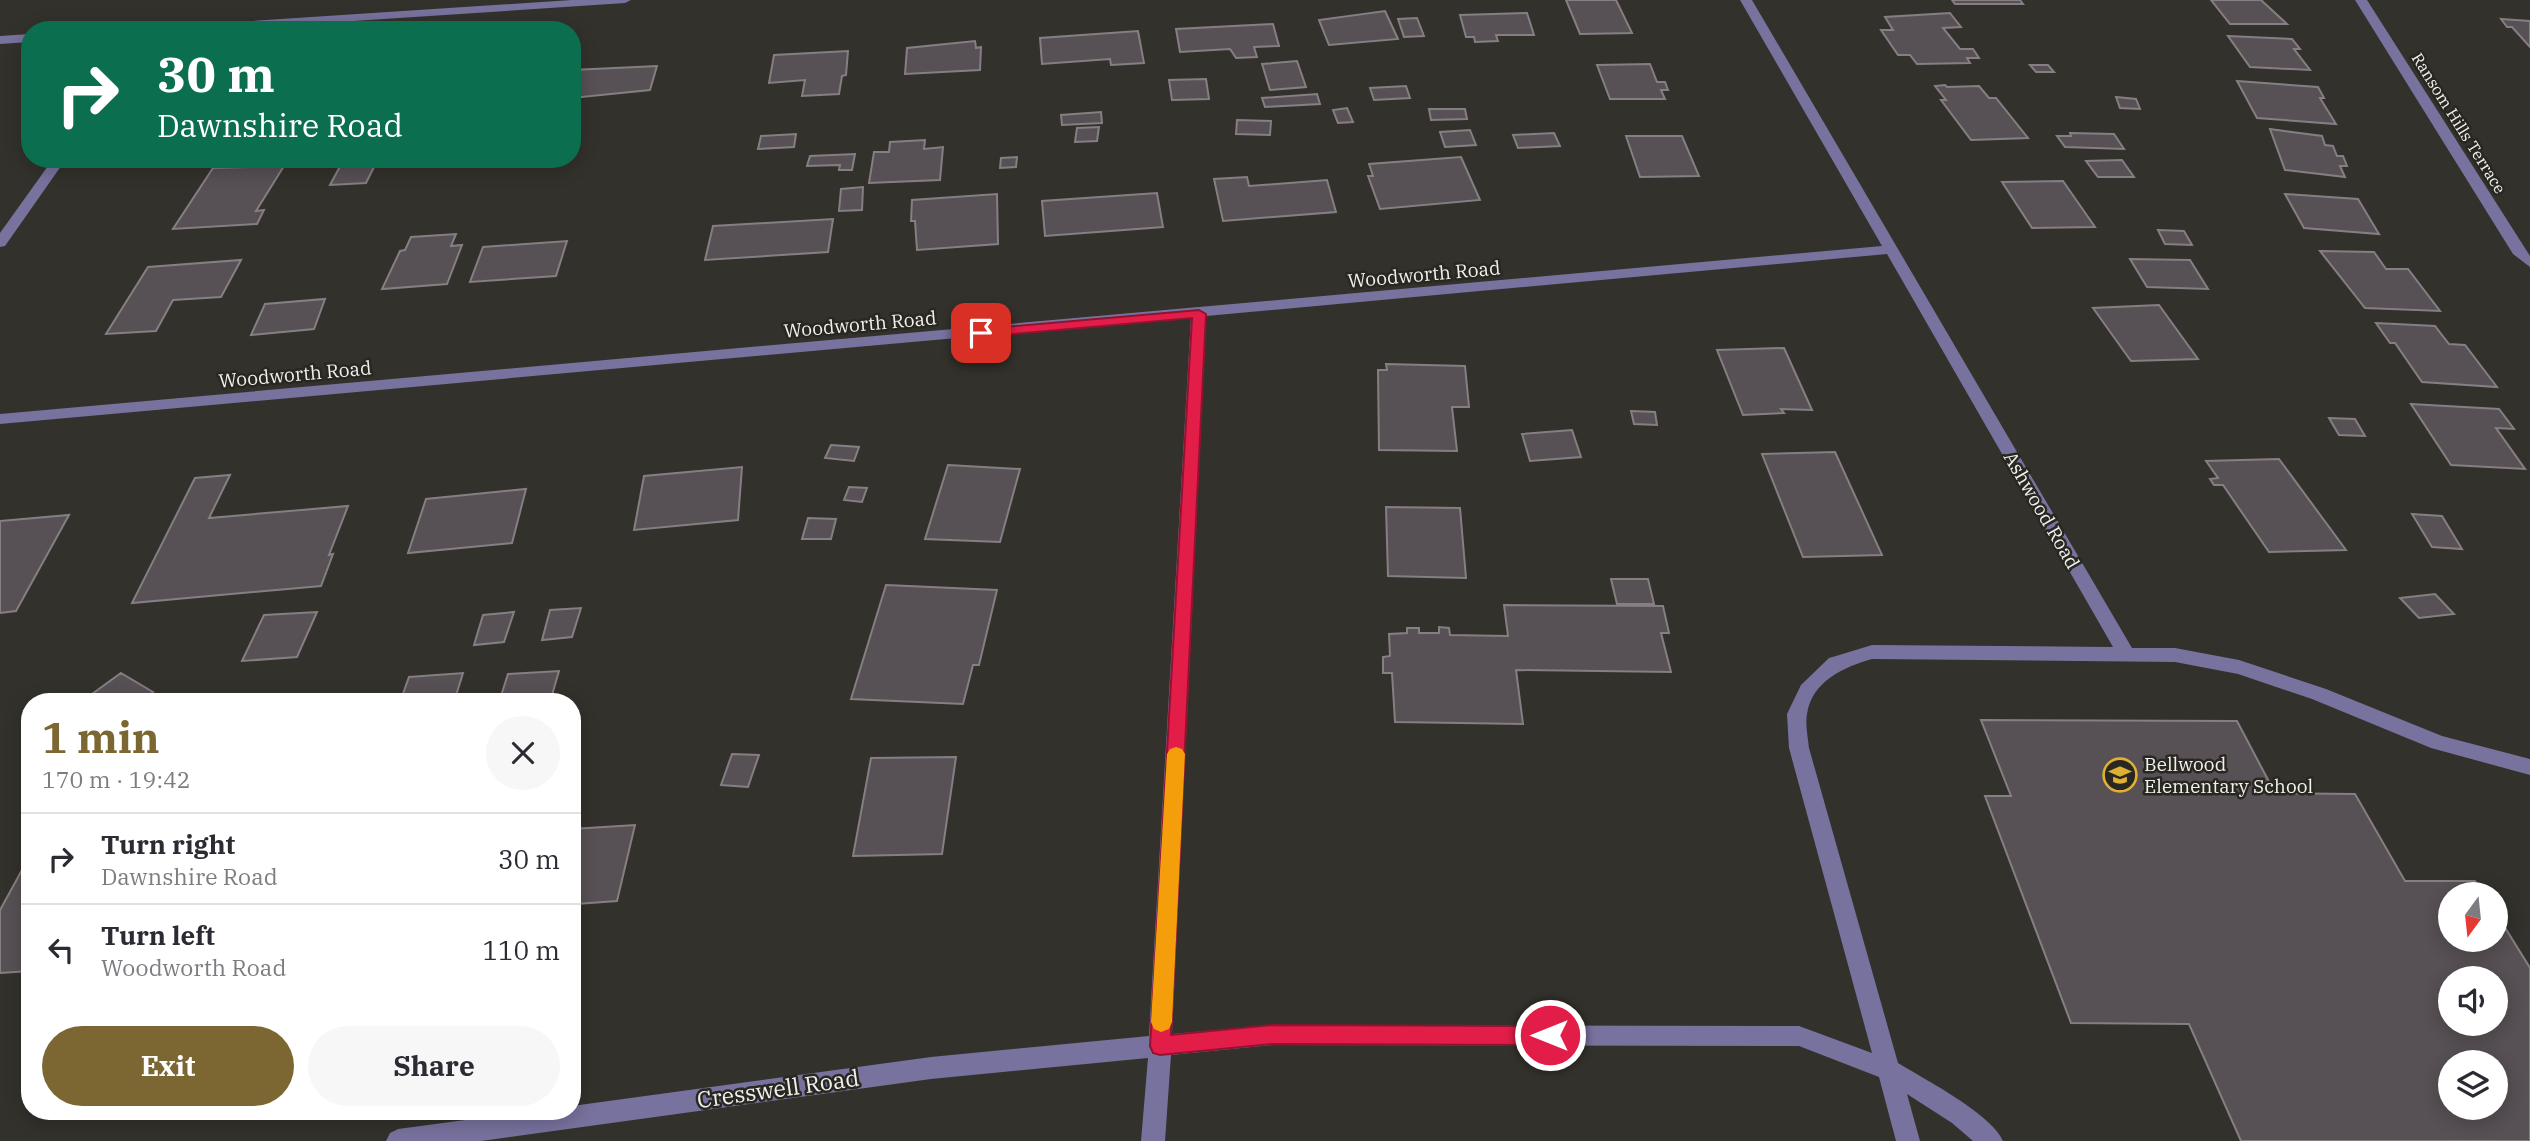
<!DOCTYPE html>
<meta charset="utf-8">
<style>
:root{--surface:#fff;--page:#f7f7f7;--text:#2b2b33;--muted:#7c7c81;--line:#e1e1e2;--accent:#7c6733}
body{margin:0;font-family:"IBM Plex Serif",serif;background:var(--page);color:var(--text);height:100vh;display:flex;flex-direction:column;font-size:26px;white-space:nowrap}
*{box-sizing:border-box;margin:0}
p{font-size:23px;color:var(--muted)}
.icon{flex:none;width:38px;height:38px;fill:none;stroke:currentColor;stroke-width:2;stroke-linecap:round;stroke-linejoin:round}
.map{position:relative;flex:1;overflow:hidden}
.side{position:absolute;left:21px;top:693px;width:560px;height:427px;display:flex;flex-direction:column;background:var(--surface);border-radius:28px;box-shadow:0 4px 18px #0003}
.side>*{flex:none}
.guide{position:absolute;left:21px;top:21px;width:560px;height:147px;border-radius:28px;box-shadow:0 4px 18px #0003;background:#0b6e4f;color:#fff;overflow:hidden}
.needle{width:46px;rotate:195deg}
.tools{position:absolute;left:2438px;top:882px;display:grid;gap:14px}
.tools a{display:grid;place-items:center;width:70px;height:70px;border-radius:50%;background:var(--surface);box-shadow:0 4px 18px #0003;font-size:35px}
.pin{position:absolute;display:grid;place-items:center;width:60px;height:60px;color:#fff;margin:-30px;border-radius:14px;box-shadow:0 4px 10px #0006}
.me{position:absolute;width:77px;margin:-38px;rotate:270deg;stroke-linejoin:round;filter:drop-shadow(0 0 5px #0008)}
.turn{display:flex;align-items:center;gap:24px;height:147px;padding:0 21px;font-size:32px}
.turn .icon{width:91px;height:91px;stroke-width:2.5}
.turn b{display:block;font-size:49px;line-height:60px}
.round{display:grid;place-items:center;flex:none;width:74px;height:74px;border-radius:37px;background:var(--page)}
.head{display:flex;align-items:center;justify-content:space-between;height:119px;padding:0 21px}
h1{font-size:42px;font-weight:700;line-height:52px;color:var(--accent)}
.primary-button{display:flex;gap:14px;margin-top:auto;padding:14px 21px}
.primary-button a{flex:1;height:80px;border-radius:42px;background:var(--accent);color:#fff;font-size:28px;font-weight:700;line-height:80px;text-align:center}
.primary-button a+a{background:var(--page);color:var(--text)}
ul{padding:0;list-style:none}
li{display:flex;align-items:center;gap:21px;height:91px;padding:0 21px;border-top:2px solid var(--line)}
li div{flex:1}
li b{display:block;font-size:26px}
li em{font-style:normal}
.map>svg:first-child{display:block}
.building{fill:#575054;stroke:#857e83;stroke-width:2;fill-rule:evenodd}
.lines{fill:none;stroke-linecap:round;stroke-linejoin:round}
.minor{fill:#78729e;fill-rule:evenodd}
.route{fill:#e11d48;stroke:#92132f;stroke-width:2}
.slow{fill:#f59e0b}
.labels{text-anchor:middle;stroke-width:5;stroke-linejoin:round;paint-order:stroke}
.far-street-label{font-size:16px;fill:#f1f0ec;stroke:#292721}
.street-label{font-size:19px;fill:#f1f0ec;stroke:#292721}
.poi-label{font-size:19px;fill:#f1f0ec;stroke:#292721;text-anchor:start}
.near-street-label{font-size:23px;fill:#f1f0ec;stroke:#292721}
</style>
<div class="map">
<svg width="2530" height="1141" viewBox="0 0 2530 1141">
<rect width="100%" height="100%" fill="#33312b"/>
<path class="building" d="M1566,0H1616L1632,33L1580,34Z
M1952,0H2020L2023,4H1955Z
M2211,0H2261L2287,24H2230Z
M1385,11L1398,39L1329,45L1319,20Z
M1527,13L1534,35H1496L1498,41L1475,42L1474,37H1466L1460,15Z
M1950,13L1961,27L1943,28L1960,49H1973L1979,58H1967L1970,63L1917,64L1910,55H1898L1881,30H1893L1885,17Z
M1417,18L1424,36L1404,37L1398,19Z
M2501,19L2530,21V47L2512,27H2507Z
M1273,24L1279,46L1254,47L1257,57L1236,58L1230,49L1180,52L1176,29Z
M1138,31L1144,63L1111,65L1110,59L1042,64L1040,38Z
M2228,36L2292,39L2300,49H2294L2310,70L2250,67Z
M975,41L976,48L981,47L980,70L905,74L907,48Z
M848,51L846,75L842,76L839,94L802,96L805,80L769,83L774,55Z
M1297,61L1306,87L1270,90L1262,64Z
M1650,64L1657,82H1665L1668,90H1661L1665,99H1610L1597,65Z
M2030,65H2048L2054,72H2036Z
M657,66L650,90L572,98V70Z
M1206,79L1209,99L1172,100L1169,80Z
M2237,81L2318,87L2324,98H2320L2336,124L2257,118Z
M1945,85L1947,87L1979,86L1989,98H1996L2028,138L1971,140L1941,100H1946L1935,86Z
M1406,86L1410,98L1374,100L1370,88Z
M1317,94L1320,104L1265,107L1262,98Z
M2116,97L2136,99L2140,109L2120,108Z
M1347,108L1353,122L1338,123L1333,110Z
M1429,109H1465L1467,119L1431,120Z
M1101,112L1102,123L1062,125L1061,115Z
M1237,120L1271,121L1270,135L1236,134Z
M1099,127L1097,141L1075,142L1077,128Z
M2270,129L2322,136L2325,145L2333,146L2337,156H2343L2347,166H2340L2345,177L2285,170Z
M1470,130L1476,145L1445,147L1440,132Z
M1554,133L1560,146L1518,148L1513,135Z
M2070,133L2114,134L2124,149L2065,147L2057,136H2071Z
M796,134L794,147L758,149L761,136Z
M1626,136H1682L1699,176L1640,177Z
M925,140L924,149L943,147L940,180L869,183L874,152H889L890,142Z
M855,154L852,170H839L840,165L807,166L810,156Z
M1017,157L1016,167L1000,168L1001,158Z
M1461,157L1480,200L1380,209L1368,176H1373L1369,164Z
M253,159H280L275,166H284L256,211L264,210L257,224L173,229L213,168L249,167Z
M344,159H378L366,183L330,185Z
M2122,160L2134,177H2098L2086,161Z
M1247,177L1249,186L1327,180L1336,212L1223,221L1214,179Z
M2063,181L2095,227L2032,228L2002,182Z
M863,187L862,210L839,211L841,189Z
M1157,193L1163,227L1045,236L1042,201Z
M997,194L998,244L917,250L915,221H911L912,200Z
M2285,194L2358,199L2379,234L2304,228Z
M833,219L828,252L705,260L713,226Z
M2158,230L2184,231L2192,245L2165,244Z
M456,234L451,246L462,245L447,284L382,289L400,251L405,250L411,237Z
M567,241L556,276L470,282L483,247Z
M2320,251L2374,252L2386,269H2408L2440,311L2365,308Z
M2130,259L2190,260L2208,289L2147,287Z
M241,260L221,297L173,300L156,331L106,334L148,267Z
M325,299L314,329L251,335L265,304Z
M2159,305L2198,359L2131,361L2093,308Z
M2376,323L2435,326L2449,344L2465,345L2497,387L2422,382L2395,343H2390Z
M1784,348L1812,410L1781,409L1784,413L1743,415L1717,350Z
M1386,364L1465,366L1469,407H1452L1457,451L1379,450L1378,370H1387Z
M2411,404L2499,409L2514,429L2496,428L2525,469L2451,465Z
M1631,411L1655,412L1657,425L1634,424Z
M2329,418L2355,419L2365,436L2339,435Z
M1572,430L1581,457L1530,461L1522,434Z
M831,445L859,447L854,461L825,458Z
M1835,452L1882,555L1803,557L1762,454Z
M2279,459L2346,550L2269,552L2223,485H2214L2210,479L2218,478L2206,461Z
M948,465L1020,469L1000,542L925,539Z
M742,467L738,520L634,530L644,476Z
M230,475L209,518L348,506L329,555L333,554L321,586L132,603L195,478Z
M849,487L867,488L862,502L844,500Z
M526,489L512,543L408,553L426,499Z
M1386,507L1460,508L1466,578L1388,576Z
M2412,514L2442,516L2462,549L2432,547Z
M69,515L16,611L0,613V521Z
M808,518L836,519L831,539H802Z
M1611,579H1648L1654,604H1617Z
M886,585L997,590L979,665H973L963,704L851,699Z
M2435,594L2454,614L2419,618L2400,598Z
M1504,605L1663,606L1669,633H1661L1671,672L1516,670L1523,724L1395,722L1392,673H1383V657L1390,656L1389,634L1407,633V628H1419V633H1439V627L1449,628L1450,635L1508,636Z
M581,608L572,637L542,640L550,610Z
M317,612L297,657L242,661L264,615Z
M514,612L504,642L474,645L483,615Z
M559,671L550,702H499L508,674Z
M121,673L153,692L140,702H96L88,697Z
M463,673L454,702H400L409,677Z
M1981,720L2237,721L2275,793L2355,794L2405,881H2475L2484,894H2450V940H2496V913L2530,968V1141H2241L2189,1024L2071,1023L1985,796H2011ZM2450,978H2496V1024H2450ZM2450,1062H2496V1108H2450Z
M732,754L759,755L748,787L721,785Z
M956,757L942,854L853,856L871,758Z
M635,825L617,901L576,904L572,919V829Z
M30,869V971L0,973V910L22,870Z"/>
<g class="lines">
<path class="minor" d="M572,0H631L625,3L218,30H154L160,27Z
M1740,0H1752L2132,648H2175L2239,660L2326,689L2442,736L2530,759V775L2431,748L2312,699L2238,674L2175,662L1872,659C1844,667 1812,681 1807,714C1805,724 1808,738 1809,748L1898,1063C1924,1079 1992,1114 2003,1141H1973L1952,1123L1907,1094L1920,1141H1896L1879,1077L1799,1046L1273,1045L1171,1055L1165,1141H1141L1148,1058L931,1079L481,1141H386L390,1133L398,1129L532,1111H572V1106L931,1057L1149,1036L1191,317L0,424V414L1882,246ZM1887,254L2113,647L1872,645L1836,656L1829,658L1801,685L1787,714L1789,748L1872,1053L1799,1026L1273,1025L1172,1034L1206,316Z
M2355,0H2367L2530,256V267L2513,254Z
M30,34V42L0,44V36Z
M53,159H66L5,246L0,247V233Z"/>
</g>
<path class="route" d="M1199,310L1206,314L1171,1035L1273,1025L1550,1026L1557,1028L1560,1035L1557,1042L1550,1045L1273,1044L1160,1055L1153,1053L1150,1046L1192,318L981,337L975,333L981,329Z"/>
<path class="slow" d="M1176,747L1182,749L1185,754L1172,1022L1169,1029L1161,1032L1154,1029L1151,1022L1167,754L1170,749Z"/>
<defs>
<symbol id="school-ring" viewBox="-11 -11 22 22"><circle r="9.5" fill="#292721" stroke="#e0b034" stroke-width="1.5"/><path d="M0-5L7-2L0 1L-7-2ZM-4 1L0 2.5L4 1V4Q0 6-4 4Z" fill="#e0b034"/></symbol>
</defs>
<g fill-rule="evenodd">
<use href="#school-ring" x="2101" y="756" width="38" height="38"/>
</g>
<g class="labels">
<g class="far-street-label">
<text transform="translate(2459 123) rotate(58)" y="6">Ransom Hills Terrace</text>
</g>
<g class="street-label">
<text transform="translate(1424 274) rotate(-5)" y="7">Woodworth Road</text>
<text transform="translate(860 324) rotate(-5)" y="7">Woodworth Road</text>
<text transform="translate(295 374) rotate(-5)" y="7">Woodworth Road</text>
<text transform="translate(2042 510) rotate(60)" y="7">Ashwood Road</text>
</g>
<g class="poi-label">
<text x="2144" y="771">Bellwood<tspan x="2144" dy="22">Elementary School</tspan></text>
</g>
<g class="near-street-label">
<text transform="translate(778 1089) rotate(-8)" y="8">Cresswell Road</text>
</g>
</g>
</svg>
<div class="tools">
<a><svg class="needle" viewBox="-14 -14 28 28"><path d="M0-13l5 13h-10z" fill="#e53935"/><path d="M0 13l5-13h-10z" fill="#7c7c81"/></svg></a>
<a><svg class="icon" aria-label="sound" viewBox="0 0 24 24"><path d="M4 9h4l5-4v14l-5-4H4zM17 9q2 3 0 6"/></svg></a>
<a><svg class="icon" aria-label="layers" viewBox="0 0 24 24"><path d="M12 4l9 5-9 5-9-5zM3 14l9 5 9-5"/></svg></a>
</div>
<div class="pin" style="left:981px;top:333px;background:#d93025"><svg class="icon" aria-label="arrive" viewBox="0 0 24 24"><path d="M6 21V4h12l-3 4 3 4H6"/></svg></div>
<svg class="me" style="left:1550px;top:1035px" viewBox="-20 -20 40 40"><circle r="17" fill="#e11d48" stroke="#fff" stroke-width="3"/><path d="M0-11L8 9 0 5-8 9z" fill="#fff"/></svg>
<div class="guide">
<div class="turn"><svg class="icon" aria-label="right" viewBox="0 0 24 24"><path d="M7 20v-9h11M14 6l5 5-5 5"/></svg><div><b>30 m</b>Dawnshire Road</div></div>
</div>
<section class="side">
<div class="head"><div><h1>1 min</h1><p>170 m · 19:42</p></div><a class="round"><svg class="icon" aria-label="close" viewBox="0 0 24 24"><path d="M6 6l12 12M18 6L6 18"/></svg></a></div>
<ul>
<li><svg class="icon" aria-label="right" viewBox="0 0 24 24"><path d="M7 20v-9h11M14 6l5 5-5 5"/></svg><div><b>Turn right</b><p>Dawnshire Road</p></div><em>30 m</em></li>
<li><svg class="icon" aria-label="left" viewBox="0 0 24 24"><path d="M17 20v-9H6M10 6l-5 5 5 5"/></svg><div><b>Turn left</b><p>Woodworth Road</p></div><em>110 m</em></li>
</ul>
<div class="primary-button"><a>Exit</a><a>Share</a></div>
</section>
</div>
